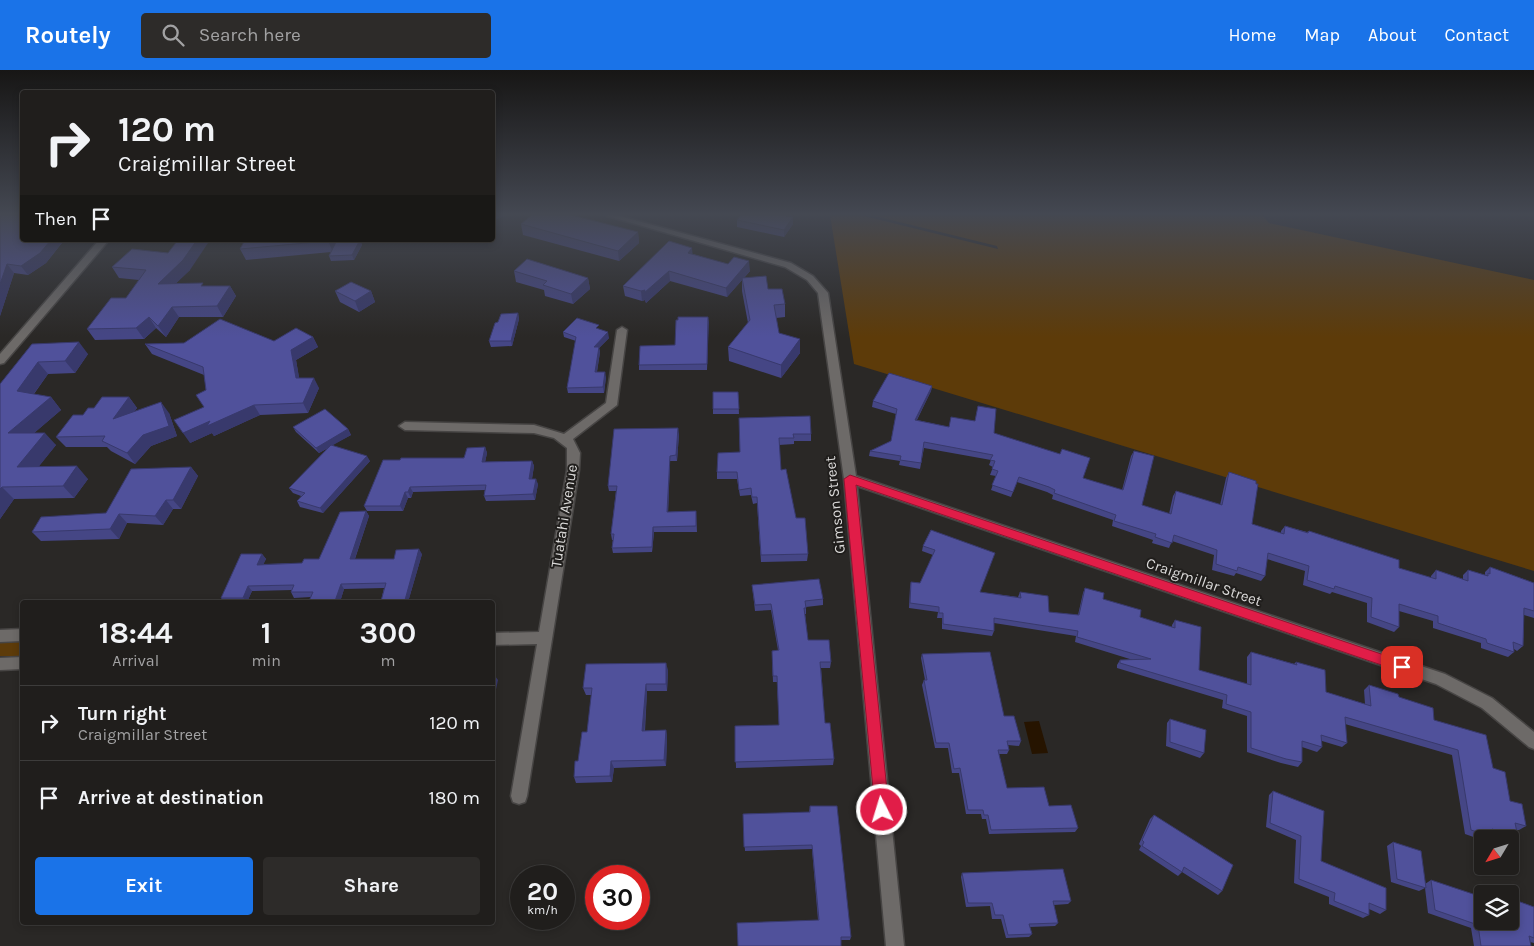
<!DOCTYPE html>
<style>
:root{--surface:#201e1c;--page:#2d2b29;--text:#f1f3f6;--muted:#a2a2a3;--line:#3d3c3b;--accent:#1a73e8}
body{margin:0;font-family:Karla,sans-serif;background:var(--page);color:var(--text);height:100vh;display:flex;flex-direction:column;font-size:19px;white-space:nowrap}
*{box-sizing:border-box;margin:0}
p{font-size:16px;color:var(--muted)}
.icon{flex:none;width:28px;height:28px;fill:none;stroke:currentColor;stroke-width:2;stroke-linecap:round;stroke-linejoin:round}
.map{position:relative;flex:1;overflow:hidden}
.sheet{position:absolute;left:20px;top:530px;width:475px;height:325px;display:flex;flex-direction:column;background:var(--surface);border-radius:5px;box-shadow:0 2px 8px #0003,0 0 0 1px var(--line)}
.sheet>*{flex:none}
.banner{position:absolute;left:20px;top:20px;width:475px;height:152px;border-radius:5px;box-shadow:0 2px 8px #0003,0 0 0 1px var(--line);background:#201e1c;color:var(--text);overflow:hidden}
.needle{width:32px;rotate:232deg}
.tools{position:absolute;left:1474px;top:760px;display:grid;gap:10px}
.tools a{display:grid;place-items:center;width:45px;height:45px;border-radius:5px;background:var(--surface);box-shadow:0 2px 8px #0003,0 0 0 1px var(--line);font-size:25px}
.speed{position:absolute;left:510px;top:795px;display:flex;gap:10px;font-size:25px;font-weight:700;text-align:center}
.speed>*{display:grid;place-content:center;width:65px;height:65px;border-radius:50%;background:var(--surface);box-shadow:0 2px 8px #0003,0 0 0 1px var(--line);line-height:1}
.speed small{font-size:12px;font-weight:400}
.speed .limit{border:8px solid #d22;background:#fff;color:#111}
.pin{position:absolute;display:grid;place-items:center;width:42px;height:42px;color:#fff;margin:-21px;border-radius:10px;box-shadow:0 2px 8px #0006}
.me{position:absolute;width:55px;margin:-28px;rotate:355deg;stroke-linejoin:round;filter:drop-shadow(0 0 4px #0008)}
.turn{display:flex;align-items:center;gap:18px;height:105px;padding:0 15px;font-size:22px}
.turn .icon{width:65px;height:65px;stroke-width:2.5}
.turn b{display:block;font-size:35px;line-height:42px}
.then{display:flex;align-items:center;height:48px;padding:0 15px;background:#0003;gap:10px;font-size:19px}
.eta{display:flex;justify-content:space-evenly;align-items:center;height:85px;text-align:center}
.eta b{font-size:30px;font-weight:700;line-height:35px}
.primary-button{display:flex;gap:10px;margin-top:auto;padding:10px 15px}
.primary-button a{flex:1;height:58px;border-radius:5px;background:var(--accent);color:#fff;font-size:20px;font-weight:700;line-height:58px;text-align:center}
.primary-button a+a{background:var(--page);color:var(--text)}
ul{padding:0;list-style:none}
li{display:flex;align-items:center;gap:15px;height:75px;padding:0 15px;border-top:1px solid var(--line)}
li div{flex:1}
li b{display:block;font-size:19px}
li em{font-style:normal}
header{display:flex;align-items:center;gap:30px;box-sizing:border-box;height:70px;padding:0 25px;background:var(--accent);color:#fff}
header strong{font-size:24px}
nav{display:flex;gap:28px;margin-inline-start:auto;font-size:18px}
.search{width:350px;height:45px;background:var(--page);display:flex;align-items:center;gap:12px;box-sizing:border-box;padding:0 18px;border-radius:5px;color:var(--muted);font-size:19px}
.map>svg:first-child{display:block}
.green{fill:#5d3b09}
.water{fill:#261400}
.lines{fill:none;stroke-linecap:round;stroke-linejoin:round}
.minor-casing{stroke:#474544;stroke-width:3}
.minor{fill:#6d6a68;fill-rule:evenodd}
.wall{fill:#454685}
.shaded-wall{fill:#38396c}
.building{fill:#50519b;stroke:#38396c}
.route{fill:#e11d48;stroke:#92132f}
.labels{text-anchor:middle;stroke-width:4;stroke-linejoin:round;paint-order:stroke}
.street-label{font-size:15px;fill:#dbdad9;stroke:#201e1c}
</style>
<header>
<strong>Routely</strong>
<div class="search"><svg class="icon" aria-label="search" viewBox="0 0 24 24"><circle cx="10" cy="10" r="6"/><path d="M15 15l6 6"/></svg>Search here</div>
<nav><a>Home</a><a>Map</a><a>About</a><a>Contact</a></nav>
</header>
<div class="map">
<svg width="1534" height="876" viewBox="0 0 1534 876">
<rect width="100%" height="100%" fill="#2a2826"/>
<path class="green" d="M830,145H860L998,179L997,176L871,145H1262L1269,153L1534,210V501L854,294Z
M22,571V586H0V572Z"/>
<path class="water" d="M1039,651L1048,683L1032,684L1024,652Z"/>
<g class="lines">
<defs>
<path id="minor" d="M604,145H616L791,193L813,206L828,223L856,406L1445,604L1492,628L1534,662V679L1529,677L1482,638L1436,614L857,416L904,876H886L844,409L818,223L807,210L785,197Z
M99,170H109L4,293L0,294V284Z
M622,257L627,260L617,335L573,369L580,383L579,400L527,726L525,732L519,734L513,732L511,726L537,574L492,575V563L539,562L567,400V378L554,368L534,363L405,360L399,356L405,352L534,355L564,364L606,333L617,260Z
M22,559V571L0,572V560Z
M22,587V599L0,600V588Z"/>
</defs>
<use href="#minor" class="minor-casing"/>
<use href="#minor" class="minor"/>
</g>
<path class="wall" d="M0,145L62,173L46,193L28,205L14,203L0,246Z
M792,145L790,147H793V154L784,167L737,157V150Z
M521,154L638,162L639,173L619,191L523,165Z
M245,170H360L362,175L354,190L331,191L329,186L331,182L246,190L240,179Z
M693,184L750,201L744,208L768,219L785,234V247L776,248L779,263L800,283L781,308L729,291L728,277L748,253L742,221V210L727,227L670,211L646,233L645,230L642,231L625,226L623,216Z
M112,197L190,200L176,213L204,216H230L236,226L223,247H179L166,267L156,258L144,269L95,270L87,259L126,228L139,210L119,208Z
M514,201L588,208L590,219L573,234L545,226L544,220L516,212Z
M335,221H371L375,232L359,242L340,232Z
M518,243L519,249L512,276L491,277L489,271L498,252Z
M708,247L707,300H639V295L675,275Z
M600,260L609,268L599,278L600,282L597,302L606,307L604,323H568L567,318L576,271L564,267L563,262Z
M313,267L318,277L296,290L299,308L319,318L308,343L260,345L214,366L212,363L190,373L204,337L206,320L204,305L152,284L145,274L274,271Z
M32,274L88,284L75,303L48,304L34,324L51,327L61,340L34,363L56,375L38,397L88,409L74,428L14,429L0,449V314Z
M932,316L931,321L917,350L949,357L975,351L978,336L994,363L1083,408L1122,420L1131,386L1134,381L1142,435L1169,444L1173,426L1176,421L1220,435L1226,408L1229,402L1252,454L1281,463V461L1285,456L1307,462L1309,461L1399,498L1431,508V506L1436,500L1463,509V505L1468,500L1485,505V502L1490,497L1534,513V548L1524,545L1523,576L1517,581L1514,579V582L1508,587L1481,578V573L1433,558V551L1399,541V557L1394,562L1367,552V533L1332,522L1330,524L1303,515L1305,501L1267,489L1265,506L1261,511L1236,503L1234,506L1212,500L1214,485L1172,471L1169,478L1152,473L1153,470L1112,456L1113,450L1052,429L1053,425L1047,422L1017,412L1011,427L991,420L996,406L990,405L993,397L989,395L991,390L924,378L920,399L899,395L900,391L869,386L870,381L891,371L896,344L872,337L873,331Z
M738,322L739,344H713V339Z
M129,327L137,338L134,342L169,343L177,366L151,376L135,394L111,381L107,377H66L56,367L83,345L94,338Z
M739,348L811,364V371H794V374L779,375L781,400L808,484L807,491L761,492L757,433L753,434L751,425L740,426L737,409H717V402L740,382Z
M293,357L348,359L351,365L332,375L370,391L323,443L300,437L297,431L301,426L293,423L289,418L328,378L319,383L296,362Z
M679,364L677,391H670L668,442L696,441L697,462H654L652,482L613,483L612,478L613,470H612L611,464L616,421H609L608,416Z
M485,377L487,383L485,392L532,391L534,396L532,409L538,414L535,430L486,431L484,426L485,420L413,422L411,428H408L403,441H367L364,436Z
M191,397L198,406L181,439H173L163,455L127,453L119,469L41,471L32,462L106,443Z
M366,441L369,446L355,489H394L422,484L408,532H382L381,531L384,518L344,519L340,532H310L309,531L311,527L294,528L291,522L292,520L252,521L247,532H225L221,528L262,484L266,489L263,494L302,493L319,489Z
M931,460L980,522L1018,527L1020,522L1049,542L1078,545L1083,523L1085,518L1103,529L1140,547L1172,557V555L1175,550L1199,600L1247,614V587L1251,582L1294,594L1296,592L1326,622L1365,634L1364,620L1369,615L1399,627L1434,650L1493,698L1510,731L1526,756L1519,760H1516L1518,767L1511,771L1510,769H1504L1493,765V767L1490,769H1482V770L1465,764L1452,685L1345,654L1347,673L1342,677L1322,671V677L1317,682L1302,677V692L1298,697L1281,693L1247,682V646L1222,638L1223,630L1117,598V595L1120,590H1133L1075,572L1076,566L994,553V561L992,566L942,559V548H937L938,542L909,538L910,517L911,512L920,513L933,485L922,481L923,476Z
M752,515L823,529V535L806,537V544H805L808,570L831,592L830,598H821L825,653L834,689L833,695L736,698L735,656L779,655L777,612H773L772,587V581L778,580L771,540L755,541Z
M922,584L1004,646L1021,671L1019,676L1008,675L1009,680L1007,684H999L1007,718L1049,736L1078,758L1075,762L989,764L986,749H982L981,744H966L959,703H952L948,678H935L922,615L924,610H925L921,588Z
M668,600L667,621H647L645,661L666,660L667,667L666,696L614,698L612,712L576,713L574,707L587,662L592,625H586L583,618Z
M1170,649L1204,683L1200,688L1166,676L1167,653Z
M1273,721L1321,791L1386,840L1380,844L1369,839V845L1363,848L1329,834V827L1294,813L1296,770L1266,757L1269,725Z
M810,736L851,867L850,870H841L818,850L812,779L745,781L743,744L809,742Z
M1154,745L1222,821L1218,825L1182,802L1178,806L1139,780L1141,776L1139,774L1150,749Z
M1393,772L1425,814L1431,810L1510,851V830L1512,829L1534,837V873L1530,872L1531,876H1474L1471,858L1428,843L1425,818L1419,821L1391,812L1387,776Z
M962,803L1071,831L1068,834L1054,835L1058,853L1055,856L1030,857L1032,864L1029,867L1006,868L1001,849H992L990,836L966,837L961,807Z"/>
<path class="shaded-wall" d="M492,145H505V146L492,151Z
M793,147V154L784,167V160Z
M638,162L639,173L619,191L618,181Z
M51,170H64L46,193L28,205L21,196Z
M197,170H210L190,200L165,224L158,214Z
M329,170H339L333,182L328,171Z
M360,170L362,175L354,190L352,185Z
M692,178L693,188L688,183Z
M749,191L750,201L727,227L726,218Z
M7,194L14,203L0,246V214Z
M669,201L670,211L646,233L645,230L642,231L641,221Z
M588,208L590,219L573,234L571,224Z
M230,216L236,226L223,247L217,236Z
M371,221L375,232L359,242L355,231Z
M172,237L179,247L166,267L158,256Z
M518,243L519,249L512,276L511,271Z
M149,247L156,258L144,269L136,258Z
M708,247L709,252L707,300V294Z
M608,262L609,268L599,278L600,282L596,307L595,302L594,277Z
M313,267L318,277L296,290L301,318L296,308L291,280Z
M800,269V283L781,308V295Z
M79,272L88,284L75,303L65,291Z
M38,292L48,304L27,333L17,321Z
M605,302L606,307L604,323L603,317Z
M314,308L319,318L308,343L303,333Z
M932,316L931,321L914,355L915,350Z
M51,327L61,340L19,376L8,363Z
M129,327L137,338L121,360L113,349Z
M161,332L169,343L177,366L151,376L135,394L127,383Z
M254,335L260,345L214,366L212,363L190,373L183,363L210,351Z
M678,358L679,364L677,391L676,385Z
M348,359L351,365L319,383L316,378Z
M45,363L56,375L29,409L17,397Z
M485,377L487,383L484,397L482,392Z
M367,386L370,391L323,443L320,438Z
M670,386V391L668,447L667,442Z
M532,391L534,396L531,414L529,409Z
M77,396L88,409L74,428L63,416Z
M191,397L198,406L181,439L173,430Z
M536,409L538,414L535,430L533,424Z
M2,417L14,429L0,449V419Z
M410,417L413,422L411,428L408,422Z
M405,422L408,428L403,441L400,436Z
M166,430L173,439L163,455L155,446Z
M366,441L369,446L353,494L350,489Z
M119,444L127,453L119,469L110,459Z
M653,457L654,462L652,482V477Z
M419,479L422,484L408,532H406L405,530Z
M262,484L266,489L261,500L257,495Z
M341,514L344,519L340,532H336L335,531Z
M248,516L252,521L247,532L243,528Z
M666,593L668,600L667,621L666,614Z
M495,606L498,610L492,638V620Z
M646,614L647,621L644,667L642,661Z
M666,660L667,667L666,696L664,690Z
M611,691L614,698L612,712L610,706Z"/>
<path class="building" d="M0,145H22V170H51L40,183L21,196L7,194L0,214Z
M532,145H571L638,162L618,181L521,154Z
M741,145H787L786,146L793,147L784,160L737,150Z
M178,170H197L183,190L158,214L203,213L201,216H230L217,236L172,237L158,256L149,247L136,258L87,259L111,228H126L146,200L112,197L132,179L168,183Z
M245,170H329L328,171L240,179Z
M337,170H360L352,185L329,186Z
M669,171L692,178L688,183L728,194L734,187L749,191L726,218L669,201L644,223L645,220L641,221L623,216Z
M527,189L588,208L571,224L543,215L547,211L514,201Z
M766,206L768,219H782L785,234L774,235L779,263L800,269L781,295L728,277L750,250L742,208Z
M351,212L371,221L355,231L335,221Z
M518,243L511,271H489L495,253L498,252L501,244Z
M678,247H708L707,294L639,295L640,276L675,275L676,250H678Z
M577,248L599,255L596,258L608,262L594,277H599L595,302H605L603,317L567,318L576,267L563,262Z
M220,249L274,271L296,258L313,267L291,280L296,308H314L303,333L254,335L207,356L210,351L183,363L174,350L204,337L196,325L206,320L203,297L145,274L184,273Z
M79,272L65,291L38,292L17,321L51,327L8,363H45L17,397L77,396L63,416L2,417L0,419V314L32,274Z
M889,303L932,316L915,350L949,357L951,347L975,351L978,336L996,339L994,363L1060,384L1062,379L1090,388L1083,408L1123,420L1134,381L1154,386L1142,435L1171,444L1176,421L1222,435L1229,402L1256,411V414H1258L1252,454L1284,464L1285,456L1308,463L1309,461L1399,490V498L1436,509V500L1468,511V500L1488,506V503L1490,504V497L1534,513V541L1524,538L1523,576L1513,572L1514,582L1487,573L1486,569L1438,553V546L1399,534V557L1371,547L1372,528L1335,516L1334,519L1307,510L1309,496L1268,483L1265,506L1238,497L1237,501L1216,494L1217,480L1174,465L1172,473L1155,467L1156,464L1114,451L1116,445L1054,423L1055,420L1049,417L1019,407L1013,422L992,415L998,401L992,399L995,391L990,390L993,385L924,372L921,393L900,390L901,386L870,381L891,371L897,339L873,331Z
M713,322H738L739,339H713Z
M102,327H129L113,349L161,332L169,356L143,365L127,383L102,371L105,366L56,367L73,345H83L88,338H94Z
M325,339L348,359L316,378L293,357Z
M810,346L811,364H793L794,368H779L781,400L786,399L796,448H805L808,484L761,485L757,427H752L751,418L739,420L737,402H717L718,383L740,382L739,348Z
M678,358L676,385L670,386L667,442L696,441V456L653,457L652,477L612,478L614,464H611L617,416H608L614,359Z
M331,375L367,386L320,438L297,431L305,423L289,418Z
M485,377L482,392L532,391L529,409H536L533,424L484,426L486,415L410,417L408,422H405L400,436H364L383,390H400L401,388H464L467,378Z
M191,397L173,430H166L155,446L119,444L110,459L32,462L41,447L106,443L131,399Z
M366,441L350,489H394L396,480L419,479L405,530L381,531L386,513L341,514L335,531H309L313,522H291L294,515L248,516L243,528H221L241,484H262L257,495L302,493L304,489H319L340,442Z
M931,460L995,483L980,522L1021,528L1020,522L1048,526L1049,542L1079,545L1085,518L1104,523L1103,529L1141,540L1140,547L1175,558V550L1201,557L1199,600L1251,615V582L1297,595L1296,592L1325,600L1326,622L1371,636L1369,615L1398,624L1399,627L1433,638L1434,650L1486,665L1493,698L1505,702L1510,731L1522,734L1526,756L1515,753L1518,767L1492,759L1493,767L1471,760L1458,680L1345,647L1347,673L1321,665L1322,677L1302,671V692L1286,689L1251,678V642L1226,634L1227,625L1120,593V590L1151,589L1077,567L1078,561L994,548V561L943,554V543H939V537L910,533L911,512L920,513L935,480L923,476Z
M819,509L823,529L805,531L806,538H804L808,570H829L831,592H820L825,653H830L834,689L735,692V656L779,655L777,606H773L772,581L779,580L771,534L755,535L752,515Z
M990,582L1004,646H1014L1021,671H1007L1009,680H998L1007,718L1044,717L1049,736L1071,735L1078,758L991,760L988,745H984L983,740H968L960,698L954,699L949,673H936L924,610H927L922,584Z
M666,593V614H646L642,661L666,660L664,690L611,691L610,706L574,707L575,691H578L582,662H587L592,618H583L586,594Z
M492,606H495L492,620Z
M1170,649L1206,660L1204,683L1170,672Z
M1273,721L1324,741L1321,791L1386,818V840L1369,833V845L1334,831L1335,823L1299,809L1301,766L1270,753Z
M810,736H837L851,867H841V876H738L737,853L819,850L812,775L744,777L743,744L810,742Z
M1154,745L1233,795L1222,821L1184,797L1182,802L1142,776L1144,772L1142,770Z
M1393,772L1421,781L1426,818L1397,809Z
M1063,799L1071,831H1053L1058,853L1029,854L1032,864L1008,865L1003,845H995L992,833H968L962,803Z
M1431,810L1482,827V851H1510V837L1514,838L1512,829L1534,837V868L1529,866L1531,876H1481L1478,855L1435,840Z"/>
<linearGradient id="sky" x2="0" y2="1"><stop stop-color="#171615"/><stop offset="0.54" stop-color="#444852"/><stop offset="1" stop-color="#444852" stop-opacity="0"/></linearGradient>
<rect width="1534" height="267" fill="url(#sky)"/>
<path class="route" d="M850,405L1402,591L1407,593L1409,597L1407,601L1402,602L856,415L889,740L887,745L882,747L877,745L875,740L844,409Z"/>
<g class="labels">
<g class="street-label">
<text transform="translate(835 435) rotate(-96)" y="5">Gimson Street</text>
<text transform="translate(564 446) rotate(-81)" y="5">Tuatahi Avenue</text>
<text transform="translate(1204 512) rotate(19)" y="5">Craigmillar Street</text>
</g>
</g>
</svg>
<div class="tools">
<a><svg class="needle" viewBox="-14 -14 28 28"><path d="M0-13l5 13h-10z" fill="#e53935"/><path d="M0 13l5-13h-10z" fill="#a2a2a3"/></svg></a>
<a><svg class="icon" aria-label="layers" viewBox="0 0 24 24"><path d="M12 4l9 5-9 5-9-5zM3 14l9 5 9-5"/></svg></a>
</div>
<div class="speed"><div>20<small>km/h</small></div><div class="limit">30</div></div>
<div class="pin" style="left:1402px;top:597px;background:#d93025"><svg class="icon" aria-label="arrive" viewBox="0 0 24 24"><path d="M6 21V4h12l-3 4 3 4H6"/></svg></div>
<svg class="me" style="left:882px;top:740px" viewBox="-20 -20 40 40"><circle r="17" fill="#e11d48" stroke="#fff" stroke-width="3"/><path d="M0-11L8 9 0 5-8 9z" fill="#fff"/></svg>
<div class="banner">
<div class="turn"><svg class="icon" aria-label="right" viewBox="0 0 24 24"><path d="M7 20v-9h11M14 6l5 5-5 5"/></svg><div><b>120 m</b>Craigmillar Street</div></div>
<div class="then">Then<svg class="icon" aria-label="arrive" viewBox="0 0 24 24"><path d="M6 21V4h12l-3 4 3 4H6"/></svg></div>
</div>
<section class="sheet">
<div class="eta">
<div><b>18:44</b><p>Arrival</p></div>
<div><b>1</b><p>min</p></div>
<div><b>300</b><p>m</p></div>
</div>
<ul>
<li><svg class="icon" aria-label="right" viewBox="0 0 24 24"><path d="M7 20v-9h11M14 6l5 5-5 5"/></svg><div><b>Turn right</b><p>Craigmillar Street</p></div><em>120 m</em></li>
<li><svg class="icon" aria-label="arrive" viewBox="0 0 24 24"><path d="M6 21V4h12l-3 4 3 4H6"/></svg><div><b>Arrive at destination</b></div><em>180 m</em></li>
</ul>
<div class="primary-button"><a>Exit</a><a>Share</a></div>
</section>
</div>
